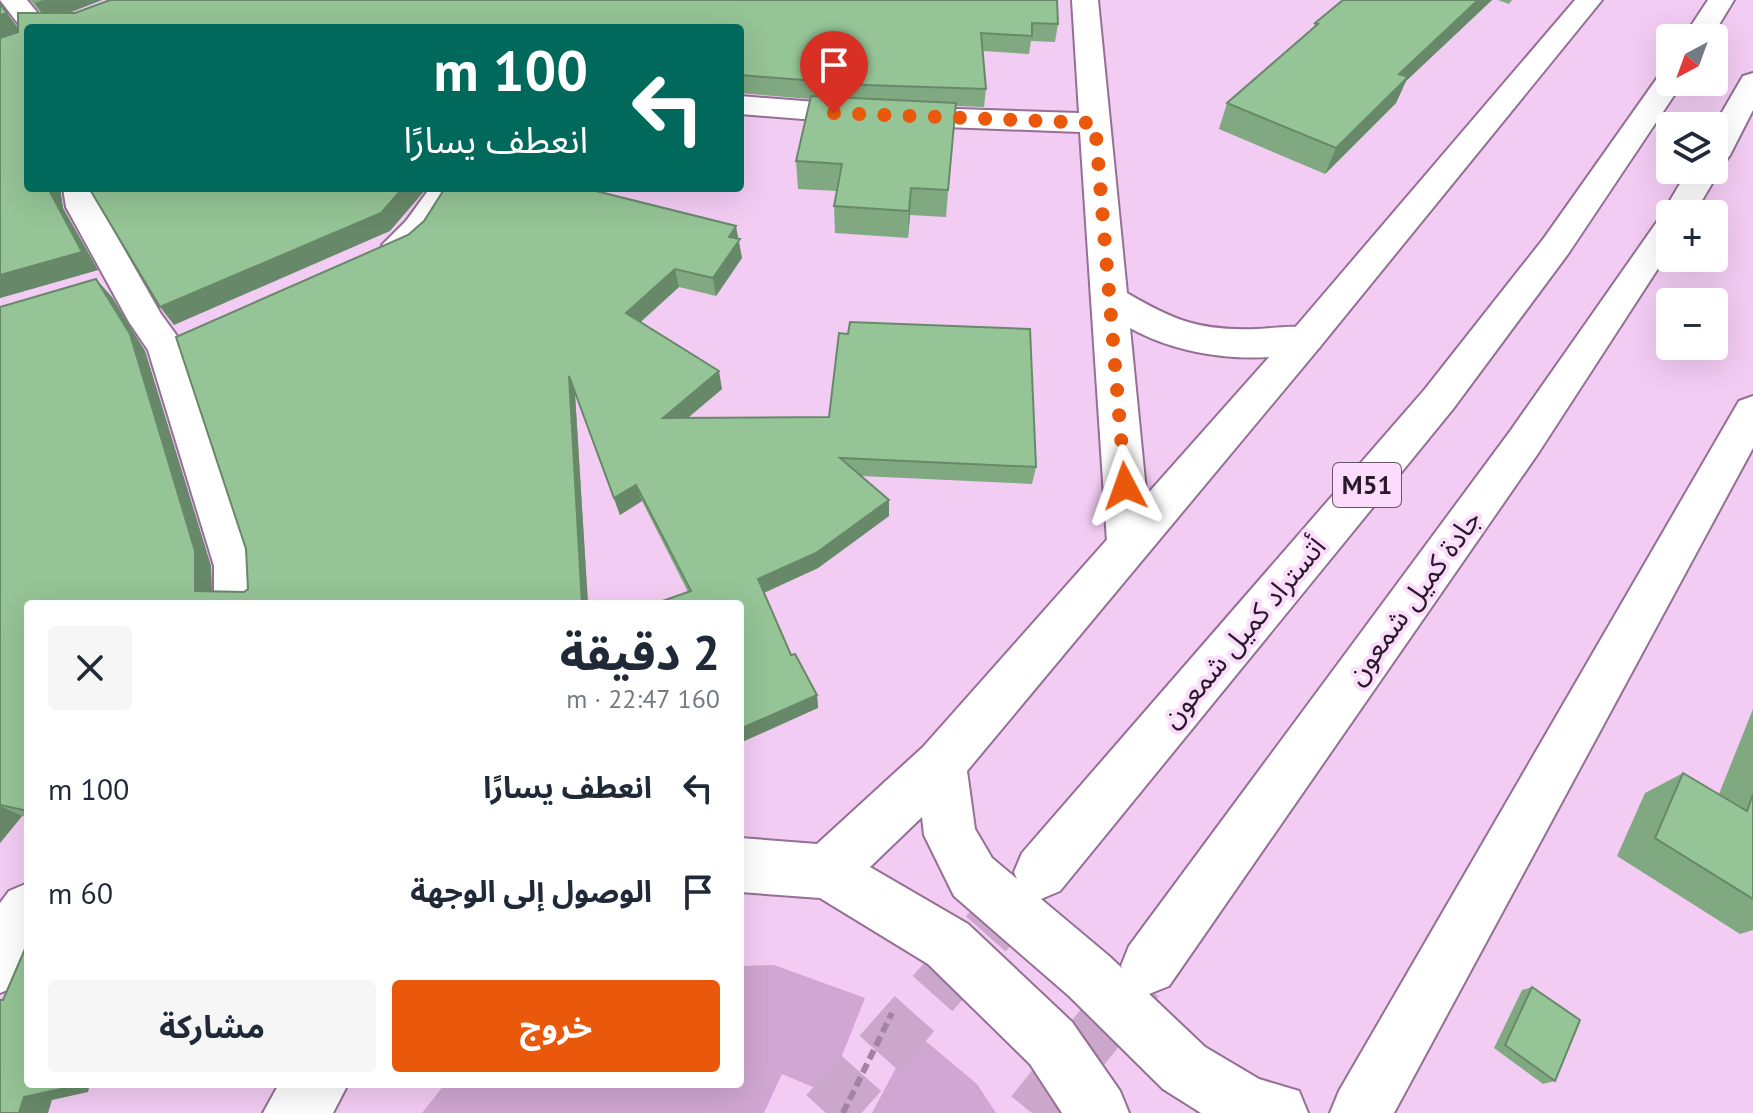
<!DOCTYPE html>
<html lang="ar">
<meta charset="utf-8">
<style>
:root{--surface:#fff;--page:#f6f6f7;--text:#1f2937;--muted:#747a83;--accent:#ea580c}
body{margin:0;font-family:"PT Sans","Noto Sans Arabic",sans-serif;background:var(--page);color:var(--text);direction:rtl;height:100vh;display:flex;flex-direction:column;font-size:30px;white-space:nowrap}
*{box-sizing:border-box;margin:0}
p{font-size:26px;color:var(--muted)}
.icon{flex:none;width:44px;height:44px;fill:none;stroke:currentColor;stroke-width:2;stroke-linecap:round;stroke-linejoin:round}
.map{position:relative;flex:1;overflow:hidden;direction:ltr}
.drawer{position:absolute;left:24px;top:600px;width:720px;height:488px;display:flex;flex-direction:column;background:var(--surface);border-radius:8px;box-shadow:0 8px 32px #0002;direction:rtl}
.drawer>*{flex:none}
.top-card{position:absolute;left:24px;top:24px;width:720px;height:168px;border-radius:8px;box-shadow:0 8px 32px #0002;direction:rtl;background:#00695c;color:#fff;overflow:hidden}
.needle{width:52px;rotate:221deg}
.buttons{position:absolute;left:1656px;top:24px;display:grid;gap:16px}
.buttons a{display:grid;place-items:center;width:72px;height:72px;border-radius:8px;background:var(--surface);box-shadow:0 8px 32px #0002;font-size:40px}
.pin{position:absolute;display:grid;place-items:center;width:68px;height:68px;color:#fff;margin:-82px -34px;border-radius:50% 50% 50% 0;rotate:-45deg;box-shadow:0 0 8px #0007}
.pin .icon{rotate:45deg}
.me{position:absolute;width:88px;margin:-44px;rotate:356deg;stroke-linejoin:round;filter:drop-shadow(0 0 6px #0008)}
.turn{display:flex;align-items:center;gap:28px;height:168px;padding:0 24px;font-size:36px}
.turn .icon{width:104px;height:104px;stroke-width:2.5}
.turn b{display:block;font-size:56px;line-height:68px}
.round{display:grid;place-items:center;flex:none;width:84px;height:84px;border-radius:8px;background:var(--page)}
.head{display:flex;align-items:center;justify-content:space-between;height:136px;padding:0 24px}
h1{font-size:48px;font-weight:700;line-height:60px}
.button{display:flex;gap:16px;margin-top:auto;padding:16px 24px}
.button a{flex:1;height:92px;border-radius:8px;background:var(--accent);color:#fff;font-size:32px;font-weight:700;line-height:92px;text-align:center}
.button a+a{background:var(--page);color:var(--text)}
ul{padding:0;list-style:none}
li{display:flex;align-items:center;gap:24px;height:104px;padding:0 24px}
li div{flex:1}
li b{display:block;font-size:30px}
li em{font-style:normal}
.map>svg:first-child{display:block}
.green{fill:#d0a7d2}
.lines{fill:none;stroke-linecap:round;stroke-linejoin:round}
.highway-tunnel{stroke:#cba8cb;stroke-width:53;stroke-dasharray:53 27;stroke-linecap:butt}
.minor-casing{stroke:#937094;stroke-width:4}
.major-casing{stroke:#937094;stroke-width:4}
.highway-casing{stroke:#937094;stroke-width:4}
.path{stroke:#a284a2;stroke-width:6;stroke-dasharray:10 5;stroke-linecap:butt}
.minor{fill:#fff;fill-rule:evenodd}
.major{fill:#fff;fill-rule:evenodd}
.highway{fill:#fff;fill-rule:evenodd}
.wall{fill:#80a981}
.shaded-wall{fill:#688969}
.building{fill:#95c496;stroke:#688969;stroke-width:2}
.route{stroke:#ea580c;stroke-width:14;stroke-dasharray:0 25.2}
.labels{text-anchor:middle;stroke-width:8;stroke-linejoin:round;paint-order:stroke}
.shield{fill:#fcdcfc;stroke:#685468;stroke-width:2}
.shield-label{font-size:26px;font-weight:bold;fill:#291a29}
.street-label{font-size:28px;fill:#291a29;stroke:#fcdcfc}
</style>
<div class="map">
<svg width="1753" height="1113" viewBox="0 0 1753 1113">
<rect width="100%" height="100%" fill="#f3ccf4"/>
<path class="green" d="M774,965L865,998L827,1093L782,1074L764,1113H422L445,1084H740V966Z
M915,1032L977,1084L996,1113H872Z"/>
<g class="lines">
<path class="highway-tunnel" d="M826,1113L1031,883
M1032,1113L1138,980"/>
<defs>
<path id="minor" d="M0,0H27L50,28H28L26,34Z
M1072,0H1098L1127,293C1175,321 1200,331 1257,329C1278,328 1299,324 1319,330L1325,339L1319,348C1259,366 1184,358 1130,328L1151,542L1144,555L1129,560L1114,555L1107,542L1080,132L866,124L740,114V96L866,106L1079,113Z
M63,188H95L100,207L161,314L185,347L258,566L260,604H214V566L148,350L129,322L66,207Z
M430,188H462C445,214 424,263 387,253L382,245L406,221Z
M28,883V966L20,985L0,993V903L9,891Z"/>
<path id="major" d="M1575,0H1602L1319,348L967,771L975,829L992,858L1109,956L1205,1047L1259,1079L1299,1091L1308,1113H1201L1163,1089L1069,996L954,896L924,835L922,817L870,867L968,924L1072,1022L1120,1091L1129,1113H1062L1030,1064L928,964L820,898L740,892V838L817,844L923,747L1293,330Z
M1753,396V448L1394,1113H1330L1339,1091L1739,401Z
M279,1084H348L333,1113H263Z"/>
<path id="highway" d="M1708,0H1734L1711,38H1683Z
M1670,71V82H1683L1568,254L1453,409L1060,891L1041,899L1022,891L1014,872L1022,853L1425,389L1544,238L1660,74Z
M1753,73V110L1730,155L1725,162L1716,164L1720,170L1694,214H1670V250L1539,452L1169,986L1149,994L1129,986L1121,966L1129,946L1511,430L1661,216L1688,170H1714V126L1743,76Z"/>
</defs>
<use href="#minor" class="minor-casing"/>
<use href="#major" class="major-casing"/>
<use href="#highway" class="highway-casing"/>
<path class="path" d="M843,1113L892,1013"/>
<use href="#minor" class="minor"/>
<use href="#major" class="major"/>
<use href="#highway" class="highway"/>
</g>
<path class="wall" d="M30,0H102L69,13L1057,0L1058,24L1055,42L1031,41L1029,54L983,51L986,89L984,107L955,106L946,217L910,215L908,238L835,233L834,206L837,191L798,189L796,161L810,99L740,93V28H28V188H60L63,208L98,270L0,298V4L18,28L41,13Z
M1343,0H1492L1406,81L1396,103L1325,174L1219,129L1227,103L1313,29L1315,23Z
M1498,0H1512L1509,4Z
M738,239L742,258L716,296L679,287L641,322L722,389L688,418L1036,467L1032,484L861,476L889,516L818,568L764,593L791,655L817,695L818,708L688,592L642,501L620,515L575,394L588,604H28V817L22,816L0,843V307L112,297L145,351L211,566L212,591L244,592L248,589L246,549L176,337Z
M1753,709V930L1740,934L1617,856L1645,793L1683,773L1719,794Z
M1532,987L1555,1081L1543,1084L1494,1048L1522,990Z"/>
<path class="shaded-wall" d="M44,0H102L48,21L35,3Z
M1478,0H1492L1406,81L1396,103L1325,174L1336,148L1399,74Z
M7,13L20,31L0,38V15Z
M742,99L744,117L742,131L740,110Z
M48,188H60L63,208L98,270L0,298V275L49,190Z
M403,188H427L390,231L174,325L160,307Z
M911,188L910,215L908,238L909,211Z
M736,226L742,258L716,296L713,278L729,237Z
M675,269L679,287L631,330L626,313Z
M96,279L112,297L145,351L211,566L212,604L195,591Z
M719,371L722,389L667,435L663,418Z
M569,376L575,394L588,604H582Z
M636,485L642,501L620,515L614,498Z
M889,500V516L818,568L761,594L758,579Z
M817,695L818,708L740,743V729Z
M0,806L22,816L0,843Z
M62,1084H90L88,1092L52,1100L48,1113H19L24,1097Z"/>
<path class="building" d="M110,0H1057L1058,24L1032,23V36L981,33L986,89L866,85L740,75V28H28V188H48L82,252L0,275V38L18,32V13H75Z
M1343,0H1478L1399,74L1408,77L1336,148L1227,103L1318,24L1315,23Z
M0,4L7,13L0,15Z
M811,96L956,103L948,190L911,188L909,211L834,206L842,164L796,161Z
M89,188H403L381,213L160,307Z
M445,188H584L736,226L729,237L740,239L713,278L675,269L626,313L719,371L663,418L829,417L839,333L848,334L850,322L1030,329L1036,467L840,458L889,500L816,553L758,579L791,655L795,654L817,695L740,729V604H654L691,591L636,485L614,498L569,376L582,604H28V811L0,805V307L96,279L130,334L195,551V591L244,592L248,589L246,549L176,337L408,235L424,221Z
M1683,773L1747,811L1753,794V899L1655,838Z
M28,942V1084H62L61,1089L24,1097L19,1113H0V1000H3Z
M1532,987L1580,1020L1555,1081L1505,1045Z"/>
<g class="lines">
<path class="route" d="M834,113L1095,123L1125,486"/>
</g>
<g class="labels">
<rect class="shield" x="1333" y="463" width="68" height="44" rx="6"/>
<g class="shield-label">
<text x="1367" y="494">M51</text>
</g>
<g class="street-label">
<text transform="translate(1413 597) rotate(-54)" y="10">جادة كميل شمعون</text>
<text transform="translate(1243 632) rotate(-50)" y="10">أتستراد كميل شمعون</text>
</g>
</g>
</svg>
<div class="buttons">
<a><svg class="needle" viewBox="-14 -14 28 28"><path d="M0-13l5 13h-10z" fill="#e53935"/><path d="M0 13l5-13h-10z" fill="#747a83"/></svg></a>
<a><svg class="icon" aria-label="layers" viewBox="0 0 24 24"><path d="M12 4l9 5-9 5-9-5zM3 14l9 5 9-5"/></svg></a>
<a>+</a>
<a>−</a>
</div>
<div class="pin" style="left:834px;top:113px;background:#d93025"><svg class="icon" aria-label="arrive" viewBox="0 0 24 24"><path d="M6 21V4h12l-3 4 3 4H6"/></svg></div>
<svg class="me" style="left:1125px;top:486px" viewBox="-20 -20 40 40"><path d="M0-17L14 15 0 8-14 15z" fill="#ea580c" stroke="#fff" stroke-width="4"/></svg>
<div class="top-card">
<div class="turn"><svg class="icon" aria-label="left" viewBox="0 0 24 24"><path d="M17 20v-9H6M10 6l-5 5 5 5"/></svg><div><b>100 m</b>انعطف يسارًا</div></div>
</div>
<section class="drawer">
<div class="head"><div><h1>2 دقيقة</h1><p>160 m · 22:47</p></div><a class="round"><svg class="icon" aria-label="close" viewBox="0 0 24 24"><path d="M6 6l12 12M18 6L6 18"/></svg></a></div>
<ul>
<li><svg class="icon" aria-label="left" viewBox="0 0 24 24"><path d="M17 20v-9H6M10 6l-5 5 5 5"/></svg><div><b>انعطف يسارًا</b></div><em>100 m</em></li>
<li><svg class="icon" aria-label="arrive" viewBox="0 0 24 24"><path d="M6 21V4h12l-3 4 3 4H6"/></svg><div><b>الوصول إلى الوجهة</b></div><em>60 m</em></li>
</ul>
<div class="button"><a>خروج</a><a>مشاركة</a></div>
</section>
</div>
